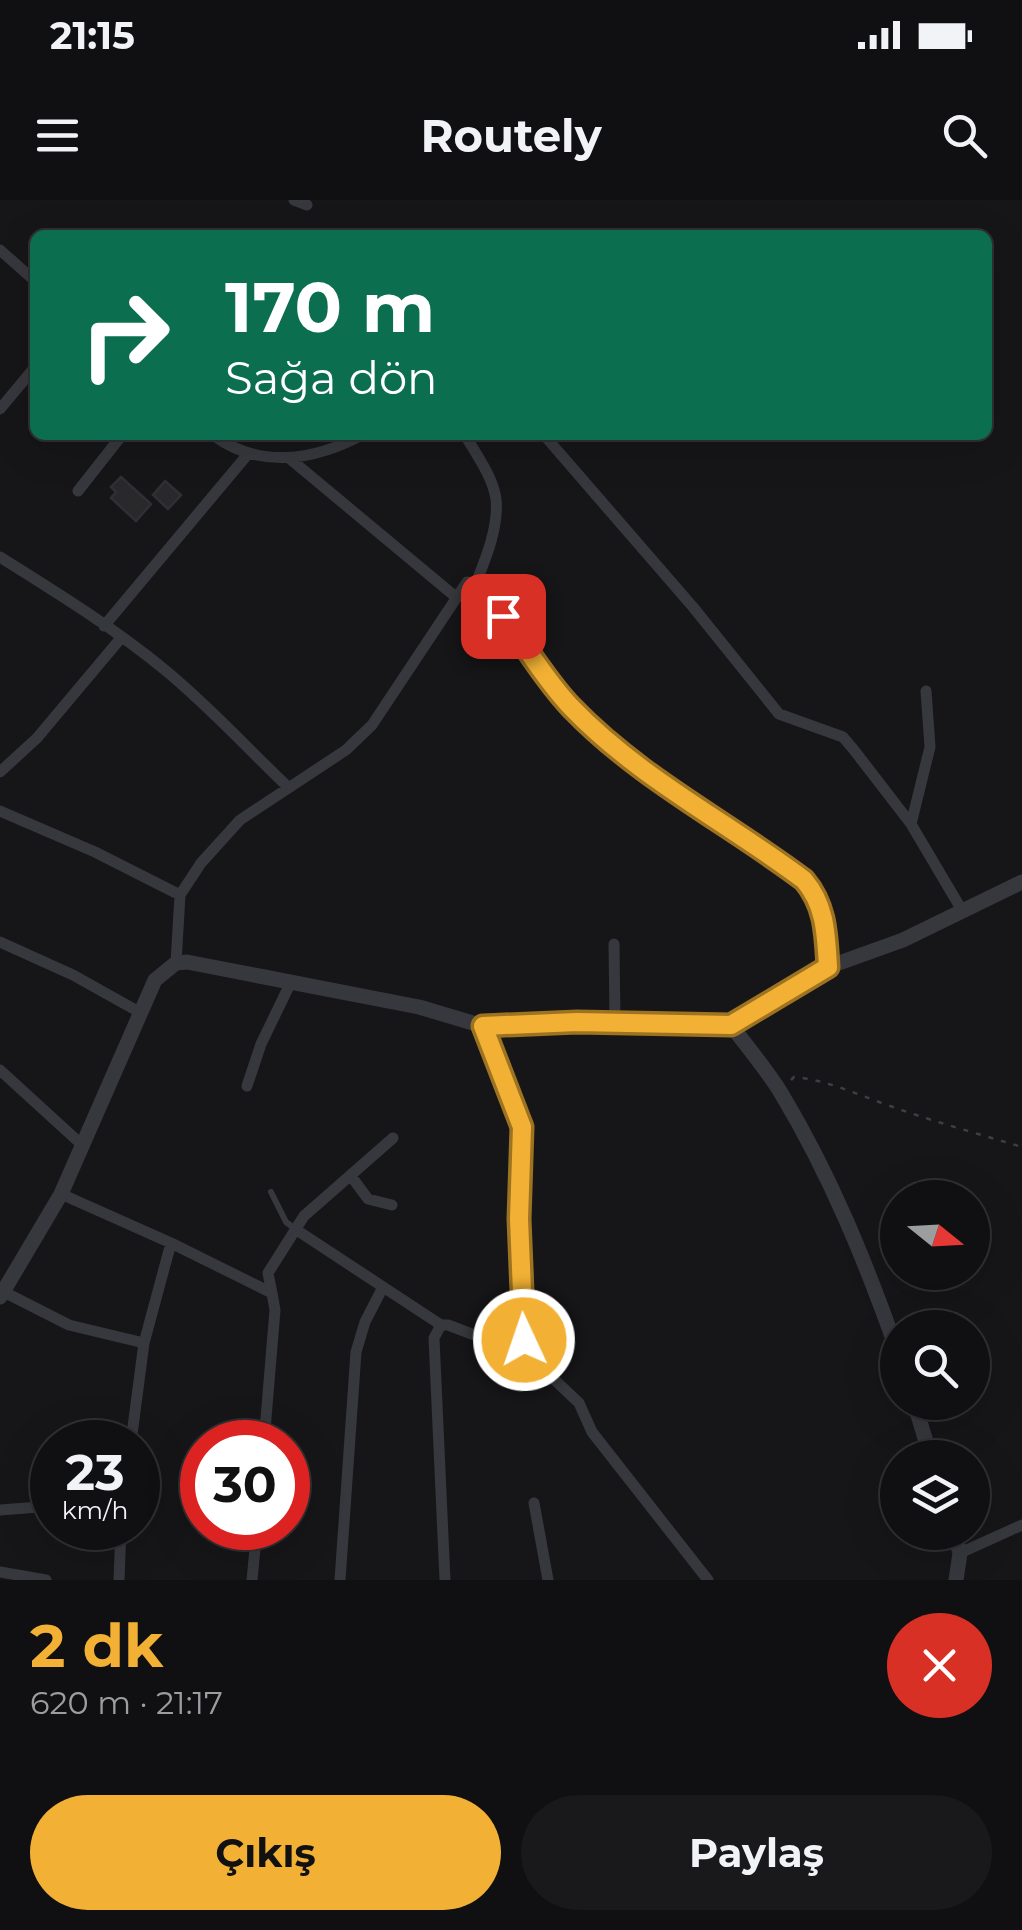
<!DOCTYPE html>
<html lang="tr">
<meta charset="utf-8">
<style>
:root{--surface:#101012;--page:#19191b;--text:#f1f3f6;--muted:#9c9d9f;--line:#303032;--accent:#f2b134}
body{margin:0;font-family:Montserrat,sans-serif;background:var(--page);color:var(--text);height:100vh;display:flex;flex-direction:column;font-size:38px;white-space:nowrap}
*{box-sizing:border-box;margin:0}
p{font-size:32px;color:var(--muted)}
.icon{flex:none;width:55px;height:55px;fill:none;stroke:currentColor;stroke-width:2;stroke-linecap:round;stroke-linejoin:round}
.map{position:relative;height:1380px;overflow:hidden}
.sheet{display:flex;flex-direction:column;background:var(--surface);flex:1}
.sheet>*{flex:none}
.top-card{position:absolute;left:30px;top:30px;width:962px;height:210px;border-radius:15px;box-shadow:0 10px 40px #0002,0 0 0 2px var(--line);background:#0b6e4f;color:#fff;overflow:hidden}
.needle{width:65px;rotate:108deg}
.tools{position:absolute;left:880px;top:980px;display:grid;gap:20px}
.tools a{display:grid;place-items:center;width:110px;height:110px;border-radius:50%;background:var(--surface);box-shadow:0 10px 40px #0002,0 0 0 2px var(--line);font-size:50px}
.speed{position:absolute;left:30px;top:1220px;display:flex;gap:20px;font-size:50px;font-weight:700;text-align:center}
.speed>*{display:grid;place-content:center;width:130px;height:130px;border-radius:50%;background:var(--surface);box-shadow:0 10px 40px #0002,0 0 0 2px var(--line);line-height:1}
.speed small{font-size:25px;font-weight:400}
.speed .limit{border:15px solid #d22;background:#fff;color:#111}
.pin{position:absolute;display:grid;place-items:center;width:85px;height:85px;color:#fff;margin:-42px;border-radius:20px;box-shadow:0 5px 15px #0006}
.me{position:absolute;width:110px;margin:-55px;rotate:357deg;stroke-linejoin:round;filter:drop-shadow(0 0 8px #0008)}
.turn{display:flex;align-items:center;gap:35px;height:210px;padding:0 30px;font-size:45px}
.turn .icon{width:130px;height:130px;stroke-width:2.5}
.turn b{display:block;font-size:70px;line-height:85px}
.round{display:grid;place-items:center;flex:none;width:105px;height:105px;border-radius:52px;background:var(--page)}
.summary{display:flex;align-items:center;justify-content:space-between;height:170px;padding:0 30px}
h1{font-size:60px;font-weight:700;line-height:75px;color:var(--accent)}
.button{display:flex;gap:20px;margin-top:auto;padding:20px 30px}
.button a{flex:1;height:115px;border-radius:60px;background:var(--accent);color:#111;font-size:40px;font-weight:700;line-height:115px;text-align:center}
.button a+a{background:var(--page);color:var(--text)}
.status{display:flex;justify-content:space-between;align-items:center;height:70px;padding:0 50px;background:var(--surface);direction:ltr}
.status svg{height:28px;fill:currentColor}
header{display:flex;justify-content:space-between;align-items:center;height:130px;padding:0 30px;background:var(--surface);font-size:45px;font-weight:700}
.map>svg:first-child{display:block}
.building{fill:#29292c;stroke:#303034;stroke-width:2.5}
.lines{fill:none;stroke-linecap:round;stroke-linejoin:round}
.path{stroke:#3d3f44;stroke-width:2.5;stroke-dasharray:5 8;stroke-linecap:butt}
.service{stroke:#37383d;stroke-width:6}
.minor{stroke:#37383d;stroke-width:11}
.tertiary{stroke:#37383d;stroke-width:15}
.route-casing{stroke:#9d7322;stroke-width:25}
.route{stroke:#f2b134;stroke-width:18}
</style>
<div class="status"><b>21:15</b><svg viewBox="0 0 49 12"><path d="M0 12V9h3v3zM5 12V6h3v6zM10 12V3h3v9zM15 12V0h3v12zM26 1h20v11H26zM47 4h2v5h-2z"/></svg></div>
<header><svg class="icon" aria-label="menu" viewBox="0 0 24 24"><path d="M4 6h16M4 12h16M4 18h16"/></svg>Routely<svg class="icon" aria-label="search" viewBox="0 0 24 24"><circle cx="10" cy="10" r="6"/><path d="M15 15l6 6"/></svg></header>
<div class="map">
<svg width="1022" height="1380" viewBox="0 0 1022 1380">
<rect width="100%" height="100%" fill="#161618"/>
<path class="building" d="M121,277L151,304L136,321L111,298L116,292L111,287Z
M165,281L181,295L168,309L153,295Z"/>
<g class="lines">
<path class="path" d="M791,880L794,877C829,880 860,896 893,907C935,922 979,934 1022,947"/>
<path class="service" d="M271,992L286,1022L294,1028"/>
<path class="minor" d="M294,0L307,5
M0,50L35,81
M0,209L35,167
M213,235C259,269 313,261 362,235
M465,235C476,254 493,277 496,299C499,326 486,358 476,383
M544,235L693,407L779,514L843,537L854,550L911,624L963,712
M289,258L457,398
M78,291L122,235
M0,357C56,392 114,428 165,470C209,506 247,548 288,587
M104,426L248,254
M0,572L37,538L121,438
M0,611L95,652L180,695
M911,624L930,547L926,491
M0,742L73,775L141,813
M614,744L615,821
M176,763L180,695L201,663L240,620L346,550L372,525L467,382C493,385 532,460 549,481C615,568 719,616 804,681C826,706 826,735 828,767
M0,870L81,944
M247,886L261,844L291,782
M351,976L368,999L392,1005
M61,994L171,1043L272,1093L275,1110L264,1242
M295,1029L441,1125
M4,1092L69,1125L144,1143
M272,1093L268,1073L304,1016L393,938
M520,1147L579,1203L592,1232L708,1380
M131,1242L144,1143L171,1043
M534,1303L548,1380
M0,1310L52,1306
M960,1353L1022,1325
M0,1372L46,1380
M119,1380L121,1328
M252,1380L257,1328
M340,1380L356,1152L365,1122L383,1087
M445,1380L434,1138L441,1125H448L514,1150L524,1141L519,1019L522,927L483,826"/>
<path class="tertiary" d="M731,825C748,848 767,870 781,893C831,976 866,1063 898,1153
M0,1097L61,994L155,780L176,763L187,762L419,807L483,826L538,822L731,825L828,767L903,740L1022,682
M914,1202L931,1258
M954,1332L960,1353L956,1380"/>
</g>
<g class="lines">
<defs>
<path id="route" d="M503,416C526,446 545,480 571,507C639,578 727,622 804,680C826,706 826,735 828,767L731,825L577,822L483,826L522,927L519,1019L524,1140"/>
</defs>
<use href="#route" class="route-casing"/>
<use href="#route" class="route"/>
</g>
</svg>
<div class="tools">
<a><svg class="needle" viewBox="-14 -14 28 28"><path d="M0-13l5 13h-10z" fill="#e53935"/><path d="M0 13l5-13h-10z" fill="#9c9d9f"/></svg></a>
<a><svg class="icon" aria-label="search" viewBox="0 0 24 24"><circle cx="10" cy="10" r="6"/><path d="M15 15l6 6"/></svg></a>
<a><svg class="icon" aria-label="layers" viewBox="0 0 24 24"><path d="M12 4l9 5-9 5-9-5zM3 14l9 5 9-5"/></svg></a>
</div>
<div class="speed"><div>23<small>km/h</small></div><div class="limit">30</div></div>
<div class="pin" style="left:503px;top:416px;background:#d93025"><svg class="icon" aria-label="arrive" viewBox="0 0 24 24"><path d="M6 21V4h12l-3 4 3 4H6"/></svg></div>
<svg class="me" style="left:524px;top:1140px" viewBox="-20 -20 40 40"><circle r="17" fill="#f2b134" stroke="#fff" stroke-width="3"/><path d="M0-11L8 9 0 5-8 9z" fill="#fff"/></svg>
<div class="top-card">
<div class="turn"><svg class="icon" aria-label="right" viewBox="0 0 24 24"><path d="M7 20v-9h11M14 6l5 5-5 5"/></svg><div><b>170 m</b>Sağa dön</div></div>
</div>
</div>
<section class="sheet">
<div class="summary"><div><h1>2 dk</h1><p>620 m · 21:17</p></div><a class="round" style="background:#d93025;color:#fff"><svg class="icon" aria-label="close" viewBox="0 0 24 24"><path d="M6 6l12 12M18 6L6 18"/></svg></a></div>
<div class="button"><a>Çıkış</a><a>Paylaş</a></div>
</section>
